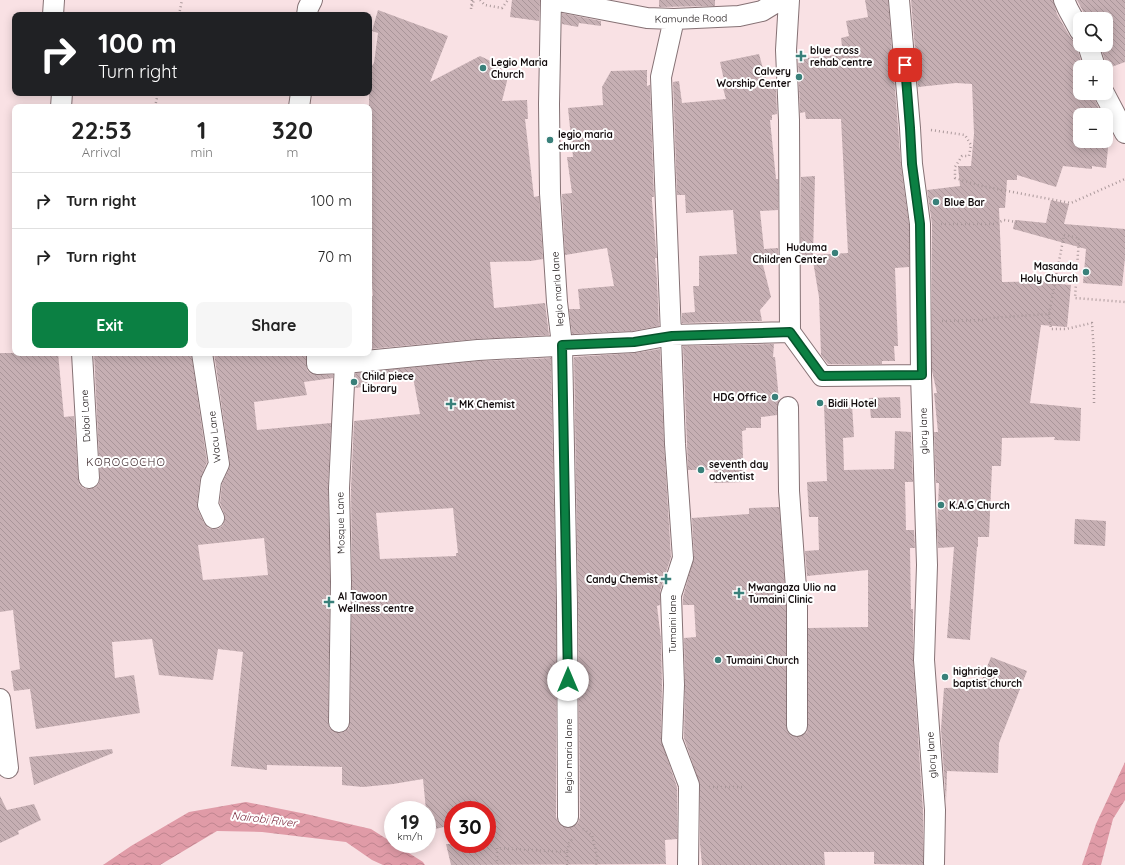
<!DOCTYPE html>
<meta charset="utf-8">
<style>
:root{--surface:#fff;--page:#f6f6f6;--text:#222;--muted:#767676;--line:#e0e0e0;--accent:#0b8043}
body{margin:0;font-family:Quicksand,sans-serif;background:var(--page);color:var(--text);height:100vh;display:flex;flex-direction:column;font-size:15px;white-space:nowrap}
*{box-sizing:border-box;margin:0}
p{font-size:13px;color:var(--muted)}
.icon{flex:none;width:22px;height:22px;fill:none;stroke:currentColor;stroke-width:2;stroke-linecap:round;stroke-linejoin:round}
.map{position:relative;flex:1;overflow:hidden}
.drawer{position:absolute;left:12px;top:104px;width:360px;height:252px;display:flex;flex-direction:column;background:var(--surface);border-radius:8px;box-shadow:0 2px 10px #0003}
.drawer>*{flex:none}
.hud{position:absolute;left:12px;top:12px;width:360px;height:84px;border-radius:8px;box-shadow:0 2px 10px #0003;background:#202124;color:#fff;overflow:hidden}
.tools{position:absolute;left:1073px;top:12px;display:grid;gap:8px}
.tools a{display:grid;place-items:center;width:40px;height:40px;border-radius:8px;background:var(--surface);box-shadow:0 2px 10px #0003;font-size:20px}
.speed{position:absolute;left:384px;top:801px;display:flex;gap:8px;font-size:20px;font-weight:700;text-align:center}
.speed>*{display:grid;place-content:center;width:52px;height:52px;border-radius:50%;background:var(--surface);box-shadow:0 2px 10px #0003;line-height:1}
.speed small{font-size:10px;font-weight:400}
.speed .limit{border:6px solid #d22;background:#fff;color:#111}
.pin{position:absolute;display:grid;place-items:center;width:34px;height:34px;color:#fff;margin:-17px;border-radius:8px;box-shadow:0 2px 6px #0006}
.me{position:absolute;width:44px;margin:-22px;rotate:0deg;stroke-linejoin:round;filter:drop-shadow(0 0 3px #0008)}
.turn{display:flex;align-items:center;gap:14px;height:84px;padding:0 20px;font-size:18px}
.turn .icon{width:52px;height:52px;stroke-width:2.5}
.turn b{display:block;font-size:28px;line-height:34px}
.eta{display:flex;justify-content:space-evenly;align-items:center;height:68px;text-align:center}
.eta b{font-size:24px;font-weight:700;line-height:28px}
.button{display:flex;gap:8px;margin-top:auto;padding:8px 20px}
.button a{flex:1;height:46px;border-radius:8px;background:var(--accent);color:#fff;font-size:16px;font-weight:700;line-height:46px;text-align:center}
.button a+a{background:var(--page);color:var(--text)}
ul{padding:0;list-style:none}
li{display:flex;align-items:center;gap:12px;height:56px;padding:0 20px;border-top:1px solid var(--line)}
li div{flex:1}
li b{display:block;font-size:15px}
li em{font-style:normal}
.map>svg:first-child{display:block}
.water{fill:url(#water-waves)}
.building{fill:url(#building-back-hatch);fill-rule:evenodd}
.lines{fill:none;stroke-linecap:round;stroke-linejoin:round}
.street-casing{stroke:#867275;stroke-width:22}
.path{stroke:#ab999b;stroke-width:2.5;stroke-dasharray:1 3;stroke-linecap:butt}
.street{stroke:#fff;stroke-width:20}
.route-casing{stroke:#07532c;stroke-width:10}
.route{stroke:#0b8043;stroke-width:7}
.poi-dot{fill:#39807a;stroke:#fff;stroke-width:1.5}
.labels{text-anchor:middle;stroke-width:4;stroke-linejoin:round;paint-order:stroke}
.street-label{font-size:10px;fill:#120b0c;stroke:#fff}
.poi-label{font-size:10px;font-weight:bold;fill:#120b0c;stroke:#fff;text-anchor:start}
.neighbourhood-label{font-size:11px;letter-spacing:1px;fill:#3f2d30;stroke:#fff}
.water-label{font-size:11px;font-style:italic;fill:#802f43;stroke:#fff}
</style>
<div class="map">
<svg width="1125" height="865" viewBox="0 0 1125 865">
<defs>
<pattern id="water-waves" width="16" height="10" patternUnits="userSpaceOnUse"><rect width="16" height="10" fill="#e09ba7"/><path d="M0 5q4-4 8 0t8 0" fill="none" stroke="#bf848f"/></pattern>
<pattern id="building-back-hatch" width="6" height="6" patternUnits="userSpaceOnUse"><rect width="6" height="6" fill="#c6afb3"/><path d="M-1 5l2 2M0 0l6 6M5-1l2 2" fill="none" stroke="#a99599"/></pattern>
</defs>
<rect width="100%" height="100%" fill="#f9e1e4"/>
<path class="water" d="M1125,762V800L1113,819L1101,865H1082L1096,824Z
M246,802L306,814L371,829L423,862L425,865H383L372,860L346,842L262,832L217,831L160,865H103L131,846L189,812Z"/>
<path class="building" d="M512,0H540L539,21L510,17Z
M659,0H715V6L659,7Z
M865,0H888L901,165L909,225V267L895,268L898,346H894L895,361H882V364H828L821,355L819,297L813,261L801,262V177L815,176L813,255L848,253L841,119H806L805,112L800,113L798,59L843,54L841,38L849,36L846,21L868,17Z
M911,0H1053L1057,14L1070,37L1074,41L1077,42V48L1083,67H1080V93H1093L1094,98L1102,115H1080V141H1106V126L1109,127L1110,129L1106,168L1092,166V169L1063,166L1056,187L1017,175V180H1007L1005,208H999L1002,282L1049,281V283L1071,285L1067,327L1041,325L1030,403L1081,408L1080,441L1054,440L1055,437L1002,438L1001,466H992L989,537H978V547H977L970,640L947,638L954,547L938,548L937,529L939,483H936L934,432H938L934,393H937L932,371V224L927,190L960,186L958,166H971L974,134L972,84L956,83L918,87Z
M1077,0H1125V62L1106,69V64L1100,45H1106V19H1087Z
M378,10L448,36L430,82L480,56L499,65L507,81L502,101L527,100L528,119H525L534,197L539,196L543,259L531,261L490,262L494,308L545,303L549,335L477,339L369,349V296H373L369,254V69L374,63L378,33L372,31Z
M562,13L601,21V26L579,23L578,27L562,24Z
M759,54L768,87H776L777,114L772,115V120H770L776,179H778V210L760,211L764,249L778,248V264L763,265L771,297L760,310L762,321L682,323V313L695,312L693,286H699V256L737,254L733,210L686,213L685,195H677L673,82L679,81L682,103L726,99L721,81L724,80L720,62Z
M647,70V86L650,85L654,197H652V201L656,250L657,258H655L657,280L659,326L633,331L572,334L569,309H580L578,289L614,286L607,248L565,255L562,194L572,193L567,157H573L568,108L603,105L602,87L611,71Z
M1051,200L1069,204L1064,224L1125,229V258L1122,286L1083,283L1086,249L1013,229L1015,220L1046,223Z
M774,344L773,357H775L779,400L777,407V415L761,417V428H746V430L742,431L744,482L714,483V470H688L683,346Z
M660,349L664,444L671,557L660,591V605L657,606L661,639L662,685L661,740L677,787V839L665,840L666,864L451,865L446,844H487V810H453V825L435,829L430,810H426L423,779L393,784L363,787L342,785V767L267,765V770L231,766L243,652L218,649L213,680L159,675L152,639L112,642L115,678L134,675L140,713L36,729L30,689L14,691L11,671L20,669L13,610L0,612V353H58L64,417L74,416L78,479L79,484L83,488L89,489L96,487L99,483L100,477L94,353H191L207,462L200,479L197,504L198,510L204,523L208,528L213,529H218L223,525L225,519L224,513L220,503L222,484L229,469L230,463L214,353H306V364L307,370L311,374L317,375H333V378L304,382L307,395L254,402L257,430L331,423L328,488L330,582L328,722L329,727L333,732L339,733L344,732L349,728L350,722L352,582L351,488L354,421L420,414L412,372L369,379L370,386L355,388L356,373L479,361L551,358L556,603V817L558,822L562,827L568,828L573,827L578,823L580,817L578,603L574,357L635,353ZM453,508L458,553H456V556L380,559L376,513ZM264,538L268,575L203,580L198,545Z
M900,397L901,418H871L869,398Z
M824,405H852L854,437L843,438L844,470L894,469L895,431L911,432L913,482H905L906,530H914L915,548H910L911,609H913V661L923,810V865L874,864V852H824L825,865H702L700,844V785L684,738L685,685L684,638L696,637L694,605H683V597L694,557L692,518L749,514V508L779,507L786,602V726L787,731L791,736L797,737L802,736L807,732L808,726V628L868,627V570L807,576L805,551L819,550L818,517H809L807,482L827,481Z
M1075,519L1106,521L1105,546L1074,544Z
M991,657L1027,671L999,743L998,773L947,771L946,802L941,729L944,688L979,687Z
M112,749L113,753L34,785L29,757Z
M0,796L7,810L34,804L41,820L18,831L19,834L0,843Z"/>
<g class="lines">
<defs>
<path id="street" d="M551,0L549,104L550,193L557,302L562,345L567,603L568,817
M553,0L647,18L674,19L739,16L762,11L780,0
M789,0L786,50L789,120L790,332
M899,0L910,128L912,164L920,224L921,375L927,565L924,660L935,810L934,863
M1064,0L1068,9L1080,31
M53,15L54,0
M307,15L308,8L312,0
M1088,45L1095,67
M1104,93L1125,133
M61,107L62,93
M299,107L301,93
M671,335L675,444L683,558L671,595L674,685L672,740L689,785L688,865
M671,335L661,77L674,19
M82,353L89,478
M202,353L219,464L211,481L208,505L214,518
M317,353V364L345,363L339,488L341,582L339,722
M345,363L478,350L634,342L671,335L790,332L822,376L921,375
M788,407L789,491L797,602V726
M0,699L8,768"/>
</defs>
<use href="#street" class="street-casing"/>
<path class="path" d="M472,0L471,9L474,0
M480,0L485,5L502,8L508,0
M179,15L182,0
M155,107L158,93
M931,130L965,135L971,145L969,156H962L955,167V178L981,186L1071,203L1125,179
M941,224H995L1004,220L1017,222
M1049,314L1051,329H1066L1092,323L1094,353V405
M942,321L985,320L990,318L1049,314L1064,235L1079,238L1075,298L1125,302
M709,787H744
M583,829L592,835L597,856L596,865
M567,852V865
M497,861V848L567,852L569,843L574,837"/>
<use href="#street" class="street"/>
</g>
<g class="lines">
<defs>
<path id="route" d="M568,680L562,345L634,342L672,336L790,332L822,376L922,375L920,224L912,164L910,128L905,65"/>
</defs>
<use href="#route" class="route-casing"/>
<use href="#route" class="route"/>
</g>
<g class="poi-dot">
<path d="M799 50h4v4h4v4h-4v4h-4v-4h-4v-4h4z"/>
<circle cx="483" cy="68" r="4"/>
<circle cx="799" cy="77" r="4"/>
<circle cx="550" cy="140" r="4"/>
<circle cx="936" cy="202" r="4"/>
<circle cx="835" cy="253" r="4"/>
<circle cx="1086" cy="272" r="4"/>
<circle cx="354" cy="382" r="4"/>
<circle cx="775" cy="397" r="4"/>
<circle cx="820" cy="403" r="4"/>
<path d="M449 398h4v4h4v4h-4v4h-4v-4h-4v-4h4z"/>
<circle cx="701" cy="470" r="4"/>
<circle cx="941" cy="505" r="4"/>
<path d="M664 573h4v4h4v4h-4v4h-4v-4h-4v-4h4z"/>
<path d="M737 587h4v4h4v4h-4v4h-4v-4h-4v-4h4z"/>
<path d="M327 596h4v4h4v4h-4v4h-4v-4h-4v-4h4z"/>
<circle cx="718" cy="660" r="4"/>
<circle cx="945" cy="677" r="4"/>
</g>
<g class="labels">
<g class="street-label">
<text transform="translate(691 18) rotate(-1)" y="4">Kamunde Road</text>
<text transform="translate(557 289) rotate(-94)" y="4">legio maria lane</text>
<text transform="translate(85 416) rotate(-93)" y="4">Dubai Lane</text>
<text transform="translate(923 431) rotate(-91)" y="4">glory lane</text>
<text transform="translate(214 437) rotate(-96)" y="4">Wacu Lane</text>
<text transform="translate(340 523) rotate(-91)" y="4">Mosque Lane</text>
<text transform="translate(672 624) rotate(-90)" y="4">Tumaini lane</text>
<text transform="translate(931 755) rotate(-94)" y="4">glory lane</text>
<text transform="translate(568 756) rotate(-90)" y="4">legio maria lane</text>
</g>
<g class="poi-label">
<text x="810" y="54">blue cross<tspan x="810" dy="12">rehab centre</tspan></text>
<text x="491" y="66">Legio Maria<tspan x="491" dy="12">Church</tspan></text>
<text x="791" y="75" text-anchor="end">Calvery<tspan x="791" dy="12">Worship Center</tspan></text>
<text x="558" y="138">legio maria<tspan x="558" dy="12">church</tspan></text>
<text x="944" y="206">Blue Bar</text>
<text x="827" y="251" text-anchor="end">Huduma<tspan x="827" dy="12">Children Center</tspan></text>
<text x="1078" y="270" text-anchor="end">Masanda<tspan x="1078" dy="12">Holy Church</tspan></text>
<text x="362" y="380">Child piece<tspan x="362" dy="12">Library</tspan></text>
<text x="767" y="401" text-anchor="end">HDG Office</text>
<text x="828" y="407">Bidii Hotel</text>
<text x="459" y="408">MK Chemist</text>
<text x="709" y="468">seventh day<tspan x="709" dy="12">adventist</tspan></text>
<text x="949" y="509">K.A.G Church</text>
<text x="658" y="583" text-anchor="end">Candy Chemist</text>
<text x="748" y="591">Mwangaza Ulio na<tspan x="748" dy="12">Tumaini Clinic</tspan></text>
<text x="338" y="600">Al Tawoon<tspan x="338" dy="12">Wellness centre</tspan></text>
<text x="726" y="664">Tumaini Church</text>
<text x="953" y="675">highridge<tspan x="953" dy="12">baptist church</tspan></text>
</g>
<g class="neighbourhood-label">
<text x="126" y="466">KOROGOCHO</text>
</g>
<g class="water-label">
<text transform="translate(264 819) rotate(7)" y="4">Nairobi River</text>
</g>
</g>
</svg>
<div class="tools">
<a><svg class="icon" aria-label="search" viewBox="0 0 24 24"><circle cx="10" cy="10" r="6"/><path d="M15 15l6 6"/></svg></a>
<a>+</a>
<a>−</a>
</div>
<div class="speed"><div>19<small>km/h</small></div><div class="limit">30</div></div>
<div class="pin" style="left:905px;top:65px;background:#d93025"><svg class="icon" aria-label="arrive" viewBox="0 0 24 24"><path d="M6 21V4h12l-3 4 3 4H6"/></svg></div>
<svg class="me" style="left:568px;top:680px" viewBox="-20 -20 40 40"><circle r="19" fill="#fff"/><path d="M0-13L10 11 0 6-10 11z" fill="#0b8043"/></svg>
<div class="hud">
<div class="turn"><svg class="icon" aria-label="right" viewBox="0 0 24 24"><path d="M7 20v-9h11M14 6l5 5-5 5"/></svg><div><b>100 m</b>Turn right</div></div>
</div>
<section class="drawer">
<div class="eta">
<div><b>22:53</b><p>Arrival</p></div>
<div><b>1</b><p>min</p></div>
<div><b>320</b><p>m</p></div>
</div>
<ul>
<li><svg class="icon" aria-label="right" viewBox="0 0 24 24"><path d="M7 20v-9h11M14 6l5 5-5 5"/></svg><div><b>Turn right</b></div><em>100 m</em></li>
<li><svg class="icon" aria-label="right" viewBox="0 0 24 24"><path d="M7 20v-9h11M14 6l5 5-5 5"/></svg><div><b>Turn right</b></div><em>70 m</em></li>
</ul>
<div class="button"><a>Exit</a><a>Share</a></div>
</section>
</div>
